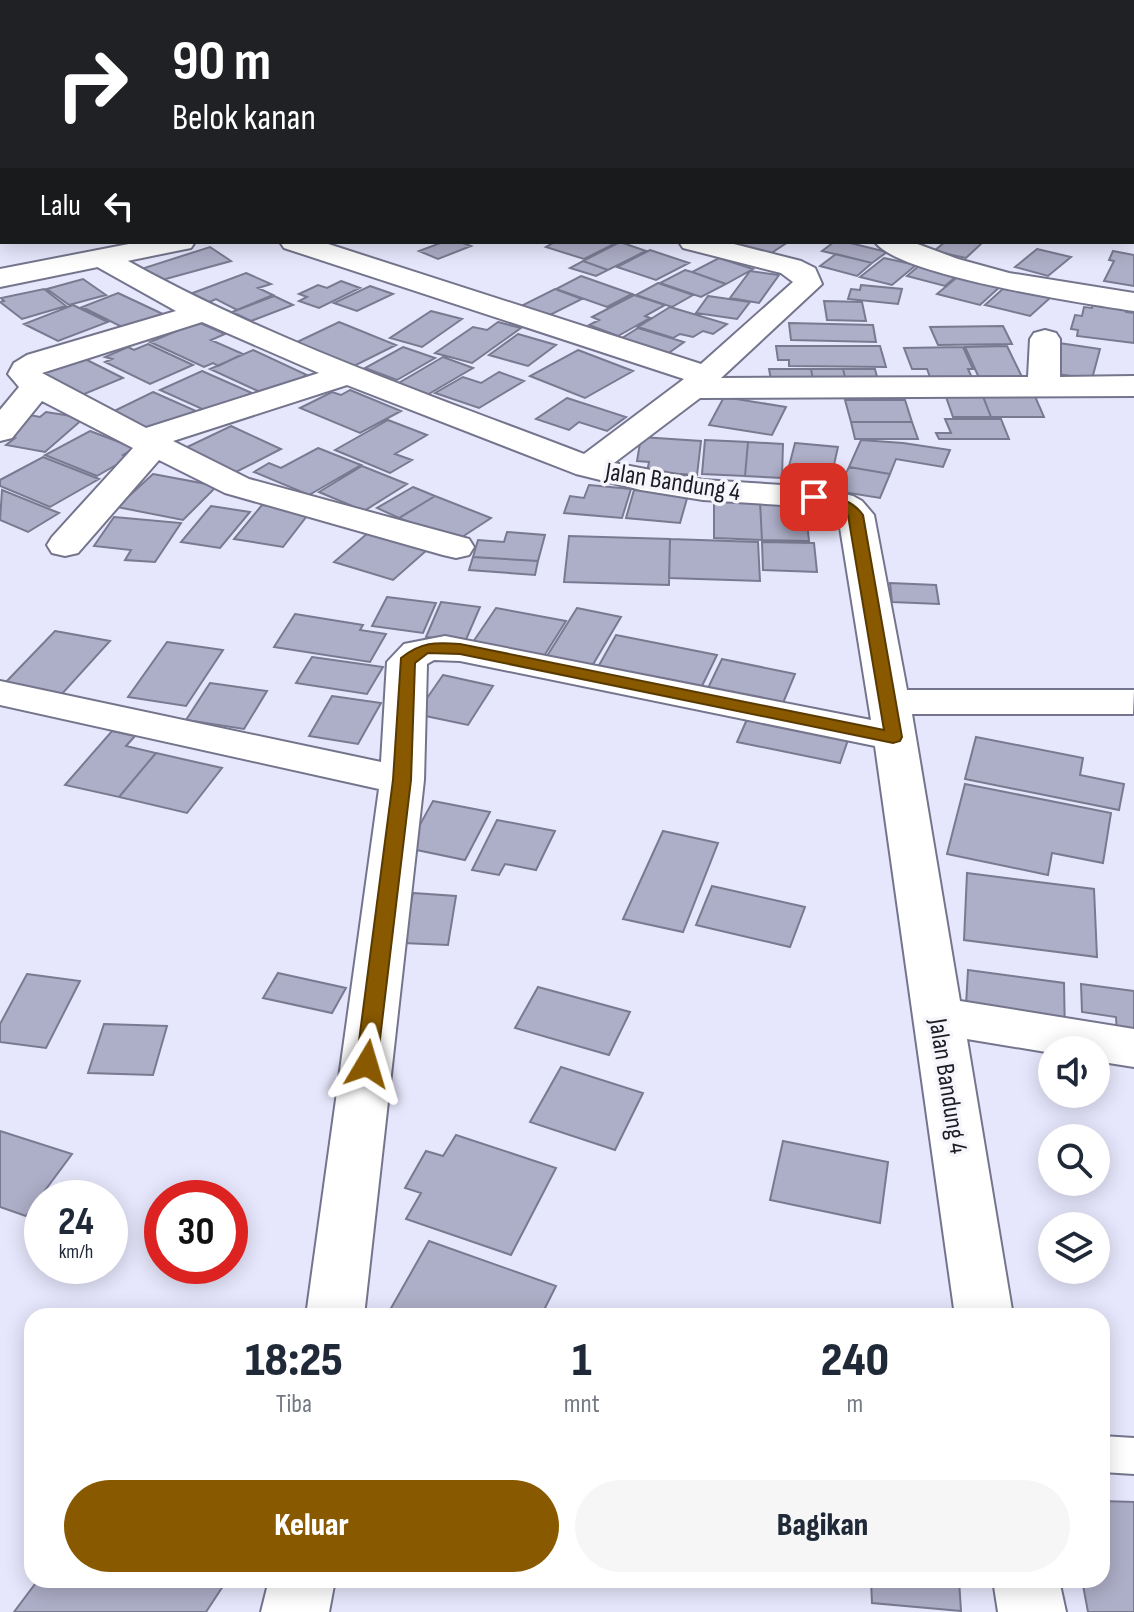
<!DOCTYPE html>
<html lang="id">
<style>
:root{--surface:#fff;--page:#f6f6f7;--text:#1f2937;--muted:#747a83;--accent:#895900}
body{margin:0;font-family:"Sofia Sans Condensed",sans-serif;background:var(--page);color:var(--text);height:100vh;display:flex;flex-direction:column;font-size:30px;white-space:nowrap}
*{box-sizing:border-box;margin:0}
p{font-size:26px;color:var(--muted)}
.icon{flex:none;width:44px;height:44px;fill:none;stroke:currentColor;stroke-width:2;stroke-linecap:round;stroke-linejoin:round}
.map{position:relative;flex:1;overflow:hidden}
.panel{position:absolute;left:24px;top:1308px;width:1086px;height:280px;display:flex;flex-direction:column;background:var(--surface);border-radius:24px;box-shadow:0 4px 20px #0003}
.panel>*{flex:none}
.banner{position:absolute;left:0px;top:0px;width:1134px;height:244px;box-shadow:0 4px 20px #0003;background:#202124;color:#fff;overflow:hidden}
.fabs{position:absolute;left:1038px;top:1036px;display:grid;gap:16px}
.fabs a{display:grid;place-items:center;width:72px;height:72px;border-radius:50%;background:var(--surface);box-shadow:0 4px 20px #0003;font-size:40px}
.speed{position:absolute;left:24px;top:1180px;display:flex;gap:16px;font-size:40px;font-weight:700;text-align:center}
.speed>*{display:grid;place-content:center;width:104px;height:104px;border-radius:50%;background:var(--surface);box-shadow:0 4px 20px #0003;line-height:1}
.speed small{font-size:20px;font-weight:400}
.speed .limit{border:12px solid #d22;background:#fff;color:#111}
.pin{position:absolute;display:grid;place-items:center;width:68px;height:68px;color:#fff;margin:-34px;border-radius:16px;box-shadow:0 4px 12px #0006}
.me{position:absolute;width:88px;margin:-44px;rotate:7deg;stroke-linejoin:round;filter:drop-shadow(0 0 6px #0008)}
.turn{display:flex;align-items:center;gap:28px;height:168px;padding:0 40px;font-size:36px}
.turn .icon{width:104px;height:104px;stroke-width:2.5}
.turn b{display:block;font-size:56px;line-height:68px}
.then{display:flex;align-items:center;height:76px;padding:0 40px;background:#0003;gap:16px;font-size:30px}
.eta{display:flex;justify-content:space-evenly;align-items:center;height:136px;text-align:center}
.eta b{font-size:48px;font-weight:800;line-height:56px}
.primary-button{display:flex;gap:16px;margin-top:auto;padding:16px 40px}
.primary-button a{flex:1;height:92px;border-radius:48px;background:var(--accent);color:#fff;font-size:32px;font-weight:800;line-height:92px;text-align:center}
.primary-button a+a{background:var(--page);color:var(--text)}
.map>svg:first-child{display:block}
.building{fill:#adaec7;stroke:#797a91;stroke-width:2}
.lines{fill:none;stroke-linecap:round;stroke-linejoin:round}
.lane-casing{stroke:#74758c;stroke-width:4}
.street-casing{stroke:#74758c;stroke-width:4}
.secondary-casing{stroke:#74758c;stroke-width:4}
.lane{fill:#fff;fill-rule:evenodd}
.street{fill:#fff;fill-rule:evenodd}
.secondary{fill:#fff;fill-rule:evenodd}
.route{fill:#895900;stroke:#593a00;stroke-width:2}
.labels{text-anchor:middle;stroke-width:7;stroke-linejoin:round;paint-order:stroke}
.street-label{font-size:26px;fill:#1c1c25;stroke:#f5f5fb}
</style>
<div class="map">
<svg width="1134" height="1612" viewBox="0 0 1134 1612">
<rect width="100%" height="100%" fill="#e6e7fc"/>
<path class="building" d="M443,242H460L471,246L438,259L419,251Z
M555,242H618L584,259L546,247Z
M620,242L646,251L608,270L583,261Z
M728,242H788L770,254Z
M834,242H846L887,252L872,263L822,251Z
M945,242H983L966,258L934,251Z
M210,247L231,261L155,282L138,270Z
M1037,249L1071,257L1048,276L1015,267Z
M650,250L689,263L656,280L617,267Z
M1113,251L1134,255V286L1104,281L1114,261L1109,260Z
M836,254L872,263L857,276L820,266Z
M719,258L753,269L726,284L692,272Z
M884,258L916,265L892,285L860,277Z
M583,261L608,270L596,276L570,268Z
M921,264L959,274L945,286L907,276Z
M685,270L692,272L726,284L701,297L660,283Z
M750,271L779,275L759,303L730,298Z
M246,273L271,284L258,288L273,295L237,310L216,299L200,306L182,297Z
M961,274L1003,284L980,305L937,294Z
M581,276L632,294L607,307L556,289Z
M83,279L106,295L69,305L47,289Z
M341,281L360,288L319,308L299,301L307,297L299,294L318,285L327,288Z
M658,283L693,295L672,307L636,295Z
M861,285L902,289L898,304L848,299L851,289L860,290Z
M370,286L393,294L357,311L334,303Z
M1006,286L1051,297L1030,316L985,305Z
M44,289L66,306L22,319L0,302L4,301L1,298Z
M555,289L582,299L548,316L521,306Z
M118,293L165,315L128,330L82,307Z
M634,295L665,305L645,316L650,318L618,336L589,325L599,320L592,317Z
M274,296L293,305L251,321L232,312Z
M708,296L750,302L737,319L696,313Z
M824,301L862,302L866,321L827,320Z
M1093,303L1127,308L1126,312L1134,313V343L1077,336L1078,330L1071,329L1075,315L1082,316L1084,307L1092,308Z
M73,305L108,322L58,341L24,324Z
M670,307L727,324L713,334L703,331L693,337L680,334L673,338L638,327Z
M431,311L462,319L422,347L390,338Z
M198,322L225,334L211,340L243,354L218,366L213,363L204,367L150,342Z
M339,322L396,345L352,367L295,343Z
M498,322L521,328L472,363L435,353L473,327L487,330Z
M789,323L873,325L876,342L791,340Z
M1003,326L1012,344L938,345L930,327Z
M638,328L684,342L666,355L619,340Z
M518,334L556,345L528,366L489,355Z
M1059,343L1100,349L1092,379L1050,373Z
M148,344L193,365L150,384L105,362L112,359L105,357L128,347L134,350Z
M776,346H880L886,367L789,366V360H778Z
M1007,346L1023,379L980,380L965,347Z
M403,347L435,358L397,380L365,368Z
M963,347L973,369H968L973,380H931L927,369H912L904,348Z
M253,350L307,375L269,396L210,369Z
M578,350L633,371L585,398L530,376Z
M81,357L123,378L82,395L40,373Z
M443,357L473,368L427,395L397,384Z
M769,369H811L814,385H772Z
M811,369H843L847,385H814Z
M843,369H875L879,385H847Z
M202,371L252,393L211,413L160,390Z
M499,372L524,381L479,408L435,393L463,377L481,383Z
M350,390L401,411L360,433L300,408L332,392L341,395Z
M153,392L196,411L151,433L108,414Z
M945,394H982L991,417H953Z
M982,394H1034L1044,417H991Z
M724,397L786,407L772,435L709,425Z
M567,398L626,417L607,431L579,422L569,430L536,419Z
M845,400H905L912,422H851Z
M46,412L84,418L45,452L6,445L15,438L4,436L30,415L40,417Z
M945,419H1001L1009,439H939L936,433H951Z
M388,420L427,435L395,454L412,460L390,473L335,450Z
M851,422H912L918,439H855Z
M231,426L281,449L234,473L183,449Z
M90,431L135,448L123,455L128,458L97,476L45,455Z
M641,437L701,441L697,475L647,472L649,462L637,461Z
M705,440L748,442L745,476L702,474Z
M861,440L903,443L950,450L943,467L896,459L890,474L849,467Z
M748,442L783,444L782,478L745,476Z
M795,443L838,447L829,487L785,482Z
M318,448L361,465L309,495L254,472L269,463L281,468Z
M43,457L99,479L50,507L0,486V480Z
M362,466L407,484L364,511L319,492Z
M849,467L890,474L880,498L837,491Z
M153,474L217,486L183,520L117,507Z
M589,485L631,489L622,518L564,513L570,496L584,498Z
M413,487L435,496L399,518L377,508Z
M2,490L59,513L28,532L0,520Z
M634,490L688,495L680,523L626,518Z
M435,496L491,518L456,541L399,518Z
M714,501L760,502L762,540L714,538Z
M760,502L805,504L809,541L762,540Z
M262,505L310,512L283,547L234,539Z
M211,506L250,512L220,548L181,542Z
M114,517L181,523L155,562L125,560L131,550L94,546Z
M369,532L427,550L393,580L334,562Z
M507,532L545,535L538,561L473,557L478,540L504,542Z
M569,536L670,539L669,585L564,582Z
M670,539L758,542L760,581L669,578Z
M762,542L814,543L817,572L763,570Z
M473,557L538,561L535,575L469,570Z
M890,583L936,585L939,604L892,602Z
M387,597L436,603L423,633L372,626Z
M441,602L480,607L465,642L426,637Z
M496,608L566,621L544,656L473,642Z
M577,608L621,617L592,666L547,656Z
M295,614L363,625L360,630L386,634L370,662L274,647Z
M55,631L110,641L61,695L5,683Z
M616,635L717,655L701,688L598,667Z
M167,642L223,650L186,706L128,697Z
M312,657L383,667L367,694L296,683Z
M722,659L795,674L783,703L708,688Z
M443,675L493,686L468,725L416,714Z
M210,683L267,691L244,729L186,720Z
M332,696L381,703L358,744L309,736Z
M748,717L849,737L840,763L737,742Z
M112,731L135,736L126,746L156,753L119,797L65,785Z
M976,737L1083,758L1080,775L1124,784L1119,810L965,779Z
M156,753L222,768L187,813L119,797Z
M965,784L1111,813L1103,863L1052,853L1048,875L947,854Z
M433,801L490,812L465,860L407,848Z
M497,820L555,831L536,870L505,864L499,875L472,870Z
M663,831L718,843L683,932L623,919Z
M967,873L1094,889L1097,957L964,940Z
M712,886L805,907L790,947L696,925Z
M413,893L456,896L448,945L403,943Z
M968,970L1064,983L1065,1037L965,1023Z
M278,973L346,988L332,1013L263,998Z
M27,974L80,981L46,1048L0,1042V1024Z
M1081,984L1134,991V1056L1118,1053L1116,1017L1082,1012Z
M538,987L630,1012L609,1055L515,1028Z
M104,1024L167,1026L153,1075L88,1073Z
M561,1067L643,1093L615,1150L530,1122Z
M0,1131L72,1154L26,1216L0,1207Z
M456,1135L556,1168L511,1255L406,1219L421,1193L405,1188L426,1151L443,1156Z
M783,1141L888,1162L880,1223L770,1200Z
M429,1241L556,1286L541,1316H407L390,1310Z
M1102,1501L1134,1502V1612H1088L1082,1580H1102Z
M38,1580H227L206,1612H14Z
M871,1580H959L961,1611L872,1603Z"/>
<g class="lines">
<defs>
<path id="lane" d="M463,0H479L461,2Z
M804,0H818L803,2Z
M1102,1436L1134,1438V1474L1102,1472Z"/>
<path id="street" d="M0,68L2,69V83L0,82Z
M0,142H2V156H0Z
M280,242H322L701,364L793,282L781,273L683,248L679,242H726L801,261L815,268L822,284L721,378L1028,377L1030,339L1034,333L1045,330L1056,333L1060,339V377L1134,376V396L700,398L614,463L703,480L814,487L853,496L862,501L874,515L907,690H1134L1133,714H912L960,1001L1134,1029V1067L1096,1061V1050H1052V1053L967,1039L1013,1316H955L875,746L460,661L434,660L427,664L424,780L364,1316H306L379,789L0,705V681L381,762L387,662L404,644L445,636L871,720L838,515L814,507L703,500L641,490L576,474L347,385L173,441L249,479L469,539L474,547L469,555L456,558L443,555L225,493L159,460L78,553L65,556L52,553L47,545L52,537L133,448L42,401L12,438L0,441V410L19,387L8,374L14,363L27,355L176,311L92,264L88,258L92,252L102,250L112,252C260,337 425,393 584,454L684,379L284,248ZM202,322L319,373L146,428L42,373Z
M875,242H912L958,259L1009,273L1134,293V311C1088,304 899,276 875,242Z
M269,1580H335L329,1612H261Z
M993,1580H1059L1066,1612H998Z"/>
<path id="secondary" d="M654,0H684L685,2H655Z
M706,0H738L739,2H707Z
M1132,53H1134V67H1132Z
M139,242H195L191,248L181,250L0,287V269Z"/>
</defs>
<use href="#lane" class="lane-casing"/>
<use href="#street" class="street-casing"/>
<use href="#secondary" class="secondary-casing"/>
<use href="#lane" class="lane"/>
<use href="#street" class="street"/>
<use href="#secondary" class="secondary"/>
</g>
<path class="route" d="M814,492C833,497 851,498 863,515L902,737L900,741L893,743L460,654L428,653L415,663L411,780L377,1064L374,1069H359L356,1064L393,780L401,658C421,642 435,642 460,644L884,730L848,515L836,506L809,500L807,497Z"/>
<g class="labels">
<g class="street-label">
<text transform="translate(673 481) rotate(9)" y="9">Jalan Bandung 4</text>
<text transform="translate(949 1086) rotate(81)" y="9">Jalan Bandung 4</text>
</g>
</g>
</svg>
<div class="fabs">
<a><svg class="icon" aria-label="sound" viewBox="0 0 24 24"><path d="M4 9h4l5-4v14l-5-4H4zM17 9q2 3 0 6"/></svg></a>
<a><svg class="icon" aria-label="search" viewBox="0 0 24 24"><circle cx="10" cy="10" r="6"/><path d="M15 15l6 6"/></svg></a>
<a><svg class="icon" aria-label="layers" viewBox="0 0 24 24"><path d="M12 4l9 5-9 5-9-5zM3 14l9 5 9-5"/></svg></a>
</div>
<div class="speed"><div>24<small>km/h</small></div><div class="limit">30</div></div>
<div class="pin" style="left:814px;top:497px;background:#d93025"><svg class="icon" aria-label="arrive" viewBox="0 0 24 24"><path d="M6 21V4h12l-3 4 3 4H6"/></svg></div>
<svg class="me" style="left:367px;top:1064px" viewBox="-20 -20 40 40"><path d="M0-17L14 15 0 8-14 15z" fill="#895900" stroke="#fff" stroke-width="4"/></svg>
<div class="banner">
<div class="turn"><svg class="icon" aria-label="right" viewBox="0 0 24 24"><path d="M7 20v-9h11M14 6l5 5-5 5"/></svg><div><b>90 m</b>Belok kanan</div></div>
<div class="then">Lalu<svg class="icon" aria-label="left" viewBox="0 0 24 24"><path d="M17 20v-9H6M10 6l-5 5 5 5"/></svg></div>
</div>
<section class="panel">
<div class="eta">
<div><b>18:25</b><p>Tiba</p></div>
<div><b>1</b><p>mnt</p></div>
<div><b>240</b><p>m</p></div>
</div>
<div class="primary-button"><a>Keluar</a><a>Bagikan</a></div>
</section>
</div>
